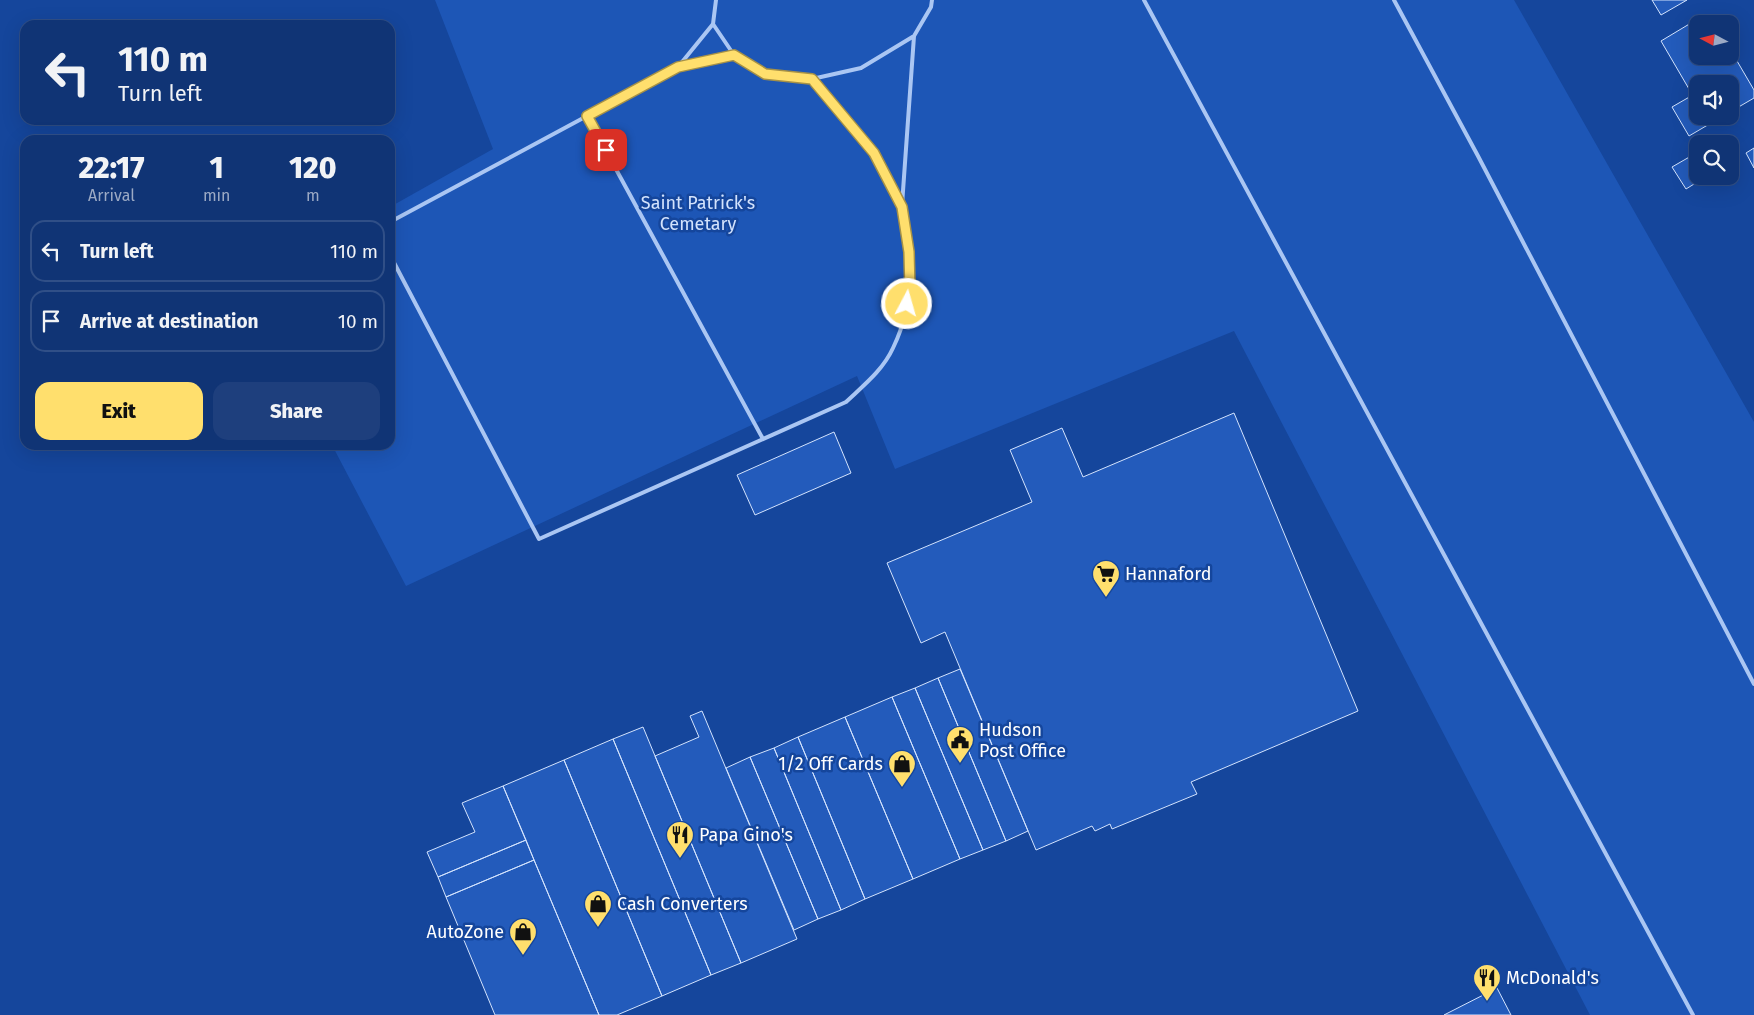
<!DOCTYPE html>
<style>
:root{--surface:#103475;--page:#1e3f7d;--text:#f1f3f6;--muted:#9caac5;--line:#304f87;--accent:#ffdf6d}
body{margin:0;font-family:"Fira Sans",sans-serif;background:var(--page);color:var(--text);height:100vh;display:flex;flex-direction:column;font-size:19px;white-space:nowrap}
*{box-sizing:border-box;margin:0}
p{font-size:16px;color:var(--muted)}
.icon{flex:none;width:28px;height:28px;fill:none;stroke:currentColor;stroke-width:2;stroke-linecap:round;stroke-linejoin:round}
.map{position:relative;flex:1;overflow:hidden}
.drawer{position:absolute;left:20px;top:135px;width:375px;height:315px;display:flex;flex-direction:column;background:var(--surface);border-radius:15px;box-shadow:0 5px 20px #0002,0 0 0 1px var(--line)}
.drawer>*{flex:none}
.banner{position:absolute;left:20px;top:20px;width:375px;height:105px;border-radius:15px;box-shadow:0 5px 20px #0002,0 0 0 1px var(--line);background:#103475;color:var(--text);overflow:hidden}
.needle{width:32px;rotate:277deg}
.controls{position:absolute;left:1689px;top:15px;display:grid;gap:10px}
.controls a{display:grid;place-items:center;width:50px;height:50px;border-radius:10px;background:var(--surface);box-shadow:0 5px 20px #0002,0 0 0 1px var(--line);font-size:25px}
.pin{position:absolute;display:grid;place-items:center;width:42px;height:42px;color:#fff;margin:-21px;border-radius:10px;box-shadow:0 2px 8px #0006}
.me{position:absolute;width:55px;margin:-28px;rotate:6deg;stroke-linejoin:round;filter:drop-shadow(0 0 4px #0008)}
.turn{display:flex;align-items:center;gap:18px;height:105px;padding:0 15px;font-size:22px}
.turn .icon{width:65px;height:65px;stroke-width:2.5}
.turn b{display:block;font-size:35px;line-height:42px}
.eta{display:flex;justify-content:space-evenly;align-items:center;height:85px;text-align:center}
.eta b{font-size:30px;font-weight:800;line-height:35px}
.primary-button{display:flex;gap:10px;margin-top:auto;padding:10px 15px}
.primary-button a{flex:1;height:58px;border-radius:15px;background:var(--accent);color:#111;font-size:20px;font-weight:800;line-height:58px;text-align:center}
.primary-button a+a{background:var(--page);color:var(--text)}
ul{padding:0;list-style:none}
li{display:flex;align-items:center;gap:15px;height:62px;margin:0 10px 8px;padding:0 5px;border:2px solid var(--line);border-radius:15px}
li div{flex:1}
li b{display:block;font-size:19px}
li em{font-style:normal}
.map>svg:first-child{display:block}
.green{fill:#1d56b6}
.building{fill:#235bbb;stroke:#d3e3fd}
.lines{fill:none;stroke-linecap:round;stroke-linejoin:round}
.service{stroke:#aac6f3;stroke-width:4}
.route-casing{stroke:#a69147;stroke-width:12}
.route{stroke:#ffdf6d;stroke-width:9}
.labels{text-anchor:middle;stroke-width:5;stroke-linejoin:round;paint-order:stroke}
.park-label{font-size:18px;fill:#d3e3fd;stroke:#15469c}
.poi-label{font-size:18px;fill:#fff;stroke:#15469c;text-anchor:start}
</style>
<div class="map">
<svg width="1754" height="1015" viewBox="0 0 1754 1015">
<rect width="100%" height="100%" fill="#15469c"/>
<path class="green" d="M435,0H1514L1754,422V1015H1590L1234,331L895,469L857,376L406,586L332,445H390V207L493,149Z"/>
<path class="building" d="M1652,0H1687L1661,15Z
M1696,20L1698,24V56H1730V49L1754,90V98L1730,112V84H1708L1705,79L1689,89L1661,41Z
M1698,92V116H1723L1689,136L1672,107Z
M1725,135L1738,157L1730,162V144H1710Z
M1754,148V168L1746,153Z
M1698,152V176H1707L1686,189L1672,167Z
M1234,413L1358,711L1191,782L1197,794L1112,829L1110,824L1095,831L1092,826L1036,850L945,632L921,643L887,563L1032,502L1010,450L1062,428L1083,477Z
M834,432L851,473L755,515L737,475Z
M960,669L1028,831L1006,841L938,678Z
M938,678L1006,841L983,850L915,688Z
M915,688L983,850L960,859L892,697Z
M892,697L960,859L913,879L845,717Z
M702,711L797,939L741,963L655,756L699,737L690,716Z
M845,717L913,879L865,899L798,737Z
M643,727L741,963L711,975L613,739Z
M798,737L865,899L841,910L774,748Z
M613,739L711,975L662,996L564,760Z
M774,748L841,910L818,919L750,757Z
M750,757L818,919L794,930L726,768Z
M564,760L662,996L617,1015H599L503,786Z
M503,786L526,840L438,877L427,852L475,832L462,803Z
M526,840L534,860L446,897L438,877Z
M534,860L599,1015H495L446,897Z
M1497,988L1511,1015H1444Z"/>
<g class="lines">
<path class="service" d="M716,0L713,24L734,55L765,75L812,79L861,68L914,36L931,7L932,0
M1144,0L1693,1015
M1394,0L1478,156L1754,684
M678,67L734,55
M587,116L763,439
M902,205L914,36
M390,222L678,67L713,24
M390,255L539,539L846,402C864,385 883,370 893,348C923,286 911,208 873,152C856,126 833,103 812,79"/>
</g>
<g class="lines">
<defs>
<path id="route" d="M606,150L587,116L678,67L734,55L765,74L812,79L874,153L902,207L909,252L910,289L907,304"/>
</defs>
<use href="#route" class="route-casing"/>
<use href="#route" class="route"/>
</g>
<defs>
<symbol id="supermarket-pin" viewBox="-11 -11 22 30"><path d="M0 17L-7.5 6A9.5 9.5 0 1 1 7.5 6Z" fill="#ffdf6d" stroke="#15469c"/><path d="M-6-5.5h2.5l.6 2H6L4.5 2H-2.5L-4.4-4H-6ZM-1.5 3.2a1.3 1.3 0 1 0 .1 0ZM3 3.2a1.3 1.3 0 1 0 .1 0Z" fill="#111"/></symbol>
<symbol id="civic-pin" viewBox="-11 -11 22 30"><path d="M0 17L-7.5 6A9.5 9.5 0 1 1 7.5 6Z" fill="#ffdf6d" stroke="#15469c"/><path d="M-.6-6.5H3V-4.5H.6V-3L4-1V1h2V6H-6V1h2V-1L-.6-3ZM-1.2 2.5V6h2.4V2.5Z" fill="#111"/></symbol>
<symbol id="shop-pin" viewBox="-11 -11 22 30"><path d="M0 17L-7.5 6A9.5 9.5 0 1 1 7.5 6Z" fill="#ffdf6d" stroke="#15469c"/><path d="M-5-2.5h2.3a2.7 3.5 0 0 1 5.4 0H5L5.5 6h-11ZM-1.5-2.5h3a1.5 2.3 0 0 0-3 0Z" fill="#111"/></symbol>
<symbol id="restaurant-pin" viewBox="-11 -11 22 30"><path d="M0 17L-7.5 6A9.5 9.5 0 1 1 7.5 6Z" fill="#ffdf6d" stroke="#15469c"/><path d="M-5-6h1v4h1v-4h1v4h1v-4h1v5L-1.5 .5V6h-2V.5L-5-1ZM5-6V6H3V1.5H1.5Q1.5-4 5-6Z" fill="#111"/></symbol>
</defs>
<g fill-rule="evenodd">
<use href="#supermarket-pin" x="1090" y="558" width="32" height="43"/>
<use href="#civic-pin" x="944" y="724" width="32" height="43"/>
<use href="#shop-pin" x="886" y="748" width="32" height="43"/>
<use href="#restaurant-pin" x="664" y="819" width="32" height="43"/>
<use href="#shop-pin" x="582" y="888" width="32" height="43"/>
<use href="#shop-pin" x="507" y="916" width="32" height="43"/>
<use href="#restaurant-pin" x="1471" y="962" width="32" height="43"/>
</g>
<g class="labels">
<g class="park-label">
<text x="698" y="209">Saint Patrick's<tspan x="698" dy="21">Cemetary</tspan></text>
</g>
<g class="poi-label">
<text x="1125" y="580">Hannaford</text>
<text x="979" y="736">Hudson<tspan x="979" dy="21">Post Office</tspan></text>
<text x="883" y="770" text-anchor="end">1/2 Off Cards</text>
<text x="699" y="841">Papa Gino's</text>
<text x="617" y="910">Cash Converters</text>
<text x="504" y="938" text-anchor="end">AutoZone</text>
<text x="1506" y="984">McDonald's</text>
</g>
</g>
</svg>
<div class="controls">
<a><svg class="needle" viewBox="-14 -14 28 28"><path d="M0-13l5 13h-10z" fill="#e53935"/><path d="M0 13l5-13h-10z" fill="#9caac5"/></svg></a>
<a><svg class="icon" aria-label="sound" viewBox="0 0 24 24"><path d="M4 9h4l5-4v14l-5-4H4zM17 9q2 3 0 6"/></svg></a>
<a><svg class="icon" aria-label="search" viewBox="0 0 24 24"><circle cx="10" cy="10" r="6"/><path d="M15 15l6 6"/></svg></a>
</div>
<div class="pin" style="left:606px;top:150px;background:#d93025"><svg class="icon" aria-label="arrive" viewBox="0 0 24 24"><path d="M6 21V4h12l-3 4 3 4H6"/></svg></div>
<svg class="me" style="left:907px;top:304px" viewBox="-20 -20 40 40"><circle r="17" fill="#ffdf6d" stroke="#fff" stroke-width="3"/><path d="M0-11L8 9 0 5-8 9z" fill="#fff"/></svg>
<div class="banner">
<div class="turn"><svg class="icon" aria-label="left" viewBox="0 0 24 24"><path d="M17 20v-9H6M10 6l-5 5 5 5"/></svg><div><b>110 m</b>Turn left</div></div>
</div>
<section class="drawer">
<div class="eta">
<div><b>22:17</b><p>Arrival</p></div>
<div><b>1</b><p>min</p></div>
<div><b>120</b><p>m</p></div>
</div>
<ul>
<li><svg class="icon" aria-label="left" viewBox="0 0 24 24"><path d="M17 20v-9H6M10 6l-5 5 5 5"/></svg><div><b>Turn left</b></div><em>110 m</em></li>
<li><svg class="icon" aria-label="arrive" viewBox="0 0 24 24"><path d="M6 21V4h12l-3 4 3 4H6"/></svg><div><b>Arrive at destination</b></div><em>10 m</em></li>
</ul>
<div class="primary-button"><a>Exit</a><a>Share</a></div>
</section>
</div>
